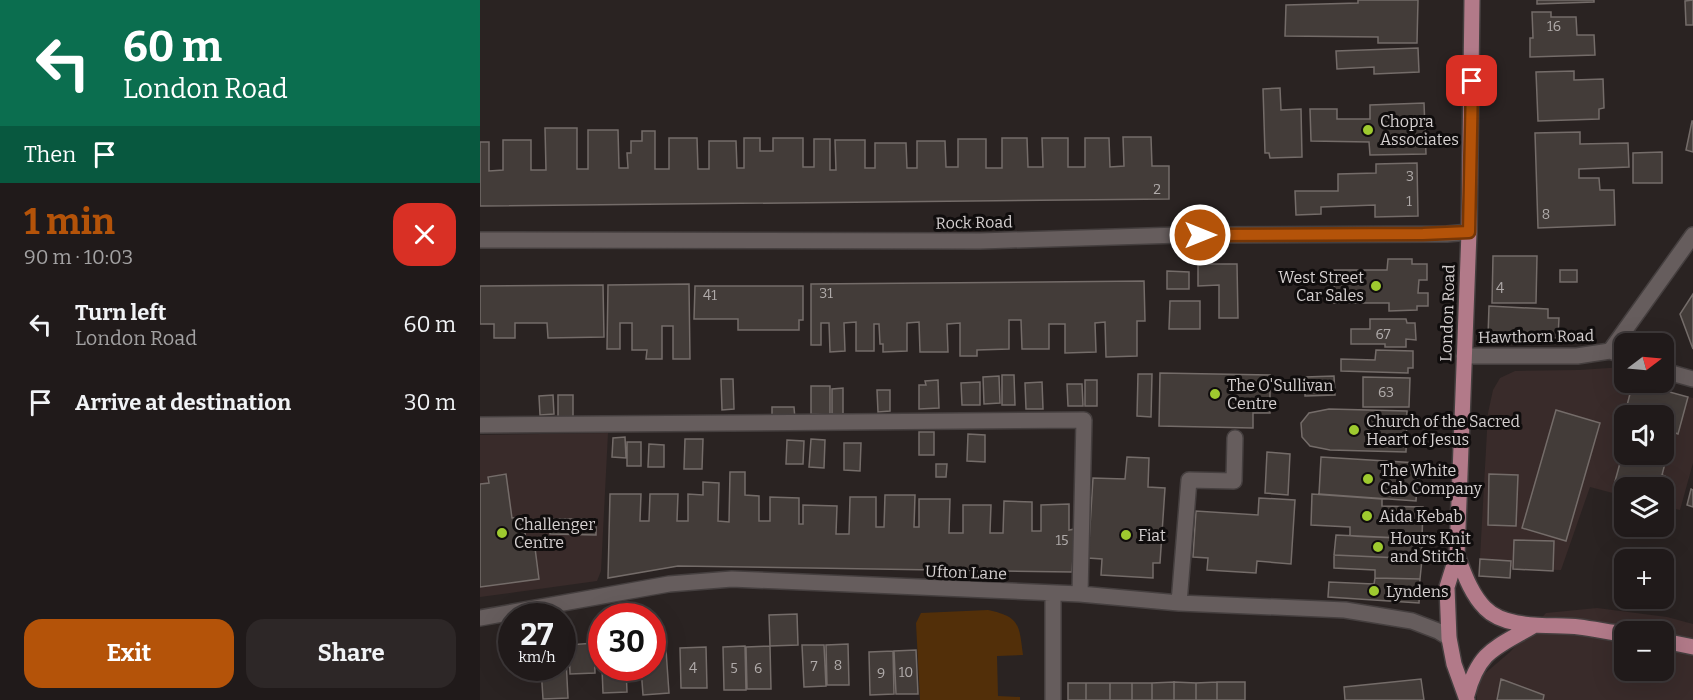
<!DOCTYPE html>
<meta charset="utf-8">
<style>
:root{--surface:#201a1a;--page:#2d2727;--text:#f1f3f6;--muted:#a2a1a2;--line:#3d3839;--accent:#b45309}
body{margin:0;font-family:Bitter,serif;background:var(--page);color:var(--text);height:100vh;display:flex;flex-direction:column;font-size:22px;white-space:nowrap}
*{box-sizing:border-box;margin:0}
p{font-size:20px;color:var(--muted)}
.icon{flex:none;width:33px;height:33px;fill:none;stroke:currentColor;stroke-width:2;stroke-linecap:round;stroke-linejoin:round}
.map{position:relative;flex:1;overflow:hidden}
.sheet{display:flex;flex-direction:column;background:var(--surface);width:480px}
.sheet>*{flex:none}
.hud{background:#0b6e4f;color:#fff;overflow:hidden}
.needle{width:39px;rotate:74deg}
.controls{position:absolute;left:1134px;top:333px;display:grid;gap:12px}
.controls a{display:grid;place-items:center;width:60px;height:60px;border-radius:12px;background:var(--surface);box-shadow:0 6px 24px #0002,0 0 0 2px var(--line);font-size:30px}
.speed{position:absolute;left:18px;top:603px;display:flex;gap:12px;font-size:30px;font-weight:700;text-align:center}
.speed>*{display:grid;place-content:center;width:78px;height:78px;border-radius:50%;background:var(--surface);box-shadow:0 6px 24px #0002,0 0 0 2px var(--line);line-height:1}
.speed small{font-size:15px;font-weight:400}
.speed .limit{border:9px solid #d22;background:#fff;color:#111}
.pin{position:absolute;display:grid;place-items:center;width:51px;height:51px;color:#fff;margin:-26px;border-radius:12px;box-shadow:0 3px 9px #0006}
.me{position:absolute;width:66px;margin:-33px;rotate:90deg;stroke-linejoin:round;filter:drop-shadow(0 0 4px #0008)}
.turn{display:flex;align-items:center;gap:21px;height:126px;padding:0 24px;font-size:27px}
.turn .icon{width:78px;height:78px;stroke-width:2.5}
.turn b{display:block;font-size:42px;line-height:51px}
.then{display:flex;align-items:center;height:57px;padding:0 24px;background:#0003;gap:12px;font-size:22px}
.round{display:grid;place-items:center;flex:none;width:63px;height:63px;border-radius:18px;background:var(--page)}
.summary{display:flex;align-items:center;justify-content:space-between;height:102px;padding:0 24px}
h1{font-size:36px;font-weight:700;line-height:45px;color:var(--accent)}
.cta{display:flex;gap:12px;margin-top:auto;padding:12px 24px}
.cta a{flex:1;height:69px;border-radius:18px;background:var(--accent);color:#fff;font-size:24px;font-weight:700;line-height:69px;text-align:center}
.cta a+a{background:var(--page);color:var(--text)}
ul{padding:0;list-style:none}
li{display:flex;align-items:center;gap:18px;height:78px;padding:0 24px}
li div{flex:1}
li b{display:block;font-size:22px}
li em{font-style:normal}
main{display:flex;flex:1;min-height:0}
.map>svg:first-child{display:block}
.built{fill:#392b2a;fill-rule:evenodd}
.green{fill:#522f09}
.building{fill:#433c39;stroke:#746c69;stroke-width:1.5}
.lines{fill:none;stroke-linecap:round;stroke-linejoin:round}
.minor-casing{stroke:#453f3f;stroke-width:18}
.major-casing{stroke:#453f3f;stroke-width:18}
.minor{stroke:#665d5d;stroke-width:15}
.major{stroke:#b27a89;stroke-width:15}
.route-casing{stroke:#753606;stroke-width:15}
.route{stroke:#b45309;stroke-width:10}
.poi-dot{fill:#9eca2f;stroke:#100d0d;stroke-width:2}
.labels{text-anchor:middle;stroke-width:6;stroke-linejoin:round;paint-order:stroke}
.number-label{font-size:14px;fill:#b0abaa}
.poi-label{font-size:16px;fill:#d5d0d0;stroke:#100d0d;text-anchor:start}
.street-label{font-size:16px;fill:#d5d0d0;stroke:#100d0d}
</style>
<main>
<section class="sheet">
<div class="hud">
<div class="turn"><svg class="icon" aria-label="left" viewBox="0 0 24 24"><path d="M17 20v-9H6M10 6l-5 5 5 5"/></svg><div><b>60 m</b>London Road</div></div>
<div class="then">Then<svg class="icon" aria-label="arrive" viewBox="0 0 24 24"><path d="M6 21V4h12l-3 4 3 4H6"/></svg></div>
</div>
<div class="summary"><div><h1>1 min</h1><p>90 m · 10:03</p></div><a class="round" style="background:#d93025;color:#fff"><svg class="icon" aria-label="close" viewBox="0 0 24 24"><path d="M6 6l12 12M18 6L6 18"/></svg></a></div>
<ul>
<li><svg class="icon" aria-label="left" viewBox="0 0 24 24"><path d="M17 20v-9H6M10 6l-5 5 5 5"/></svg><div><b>Turn left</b><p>London Road</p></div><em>60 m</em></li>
<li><svg class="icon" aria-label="arrive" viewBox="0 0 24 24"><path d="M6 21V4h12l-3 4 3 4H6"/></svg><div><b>Arrive at destination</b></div><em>30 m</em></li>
</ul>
<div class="cta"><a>Exit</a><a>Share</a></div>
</section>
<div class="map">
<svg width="1213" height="700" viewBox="0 0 1213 700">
<rect width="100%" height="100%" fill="#2a2322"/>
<path class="built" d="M1144,367V382L1155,383L1213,398V463L1200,510L1184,506V488H1144V496L1110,487L1081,570L1033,569L1031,566L1030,578L999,576L1008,413L1013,390L1020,378L1035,371L1099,370ZM1144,416H1184V454H1144Z
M128,433L121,571L117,581L0,597V435Z
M1117,608L1187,617L1213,624V700H997L996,681L1030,652L1066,613ZM1144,632H1184V670H1144Z"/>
<path class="green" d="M508,610C540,617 539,624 543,655L517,656L518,696L540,697V700H440L436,623L441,613Z"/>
<path class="building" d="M878,0H938L937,43H898V37L805,36L806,5L878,3Z
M1057,0H1114V2L1057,4Z
M1213,0V25H1206L1205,1Z
M1052,12H1071V17H1096L1097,35H1114L1115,55L1050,57V38H1053Z
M938,48L939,72L894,74V67L857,69L856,51Z
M1094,71V80L1123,79L1124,108L1119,109V119L1058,121L1056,72Z
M800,88L801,110L821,109L822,157L790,158L789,153H785L783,89Z
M944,103L946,154L890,155L889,142L831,141L830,109H857V119H890V105Z
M1212,121H1213V152L1206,150Z
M65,128H97V169H108V130H138L139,168H148L147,153H151V141H162V131H175V169H189V138H217L218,169H229V141H256L257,168H264V138H280V151H293V138H323V167H334V139H350V170H356L355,140H385V168H395V143H426L427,168H437V141H465L466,167H478V139H506V168H522V138H547L548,167H563L562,138H588V167H605V138H629L630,167L644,166L643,137H671L672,166H689V199L0,206V142H9V171L23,170V140H51V170H66Z
M1100,132V144L1148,143L1149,167L1099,169V178H1119L1120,190H1134L1135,225L1058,228L1055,133Z
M1182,152V183H1153V153Z
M937,163L938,216L895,217V205L841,207V214L816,215L815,191H858V174L896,173V164Z
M1013,256H1057L1056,303H1012Z
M908,259H932V264H947V280H939L938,293H948V306H937V310L909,311V303H854V270H907Z
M718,264H757L758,318H739V285L718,286Z
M1080,270H1097V282H1080Z
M687,271L709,272V289H687Z
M664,281L665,321H657V356L626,357L625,322L615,323L616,352L585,353V324H569V349H542L541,320H529V349L497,350V356H480V323L467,324L468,352H440L439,322L427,323V351L403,352V344H400L399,324H394V351H376V322L364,323L365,351L350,352L349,323H341V345H331V284Z
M209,284L210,359H193V326H182V359H166L167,350H152V323H140V349H127L128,285Z
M123,285L124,337L68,338L67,323H35V338H14V324H0V286Z
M215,286H323V320H319V330H258V319H214Z
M1213,294V349L1200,314Z
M690,301H720V329H689Z
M1009,306L1068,309V318H1079L1078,338L1008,336Z
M890,319H926L927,323H935L936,340L926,339V347H905V344H871V329H890Z
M896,350L933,351V368H928V373L861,371V359L895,360Z
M680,373L790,375V413H773V428L679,426Z
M658,374H672L671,417L657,416Z
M522,375H534L535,405H522Z
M519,376L520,403L504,404L503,377Z
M854,376L855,395L825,396V377Z
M883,377L930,378L929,407H883Z
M241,379H253L254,409L242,410Z
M458,380L459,408L439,409V385H446L445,381Z
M605,380H617V406H605Z
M500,382V405H482L481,383Z
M562,382L563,409H546L545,383Z
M1153,382L1208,397L1198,434L1193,432L1182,475L1185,476L1182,488H1144L1134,485L1140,463L1148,465L1150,454H1184V416H1144V421H1143Z
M587,384H602L603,406H588Z
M331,386H350V415L331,414Z
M363,388V414H352V389Z
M397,390H410V411L398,412Z
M73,395L74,414L60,415L59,396Z
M78,395H93V417H78Z
M292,407H314L315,419H292Z
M849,409L927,411L926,452L850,450L830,446L822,437L821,423L829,413Z
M1076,410L1120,423L1086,541L1042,528Z
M439,432H454V455H439Z
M488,434L505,435V462L487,461Z
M145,437L146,458L132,457L133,438Z
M205,439H223L222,469H204Z
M331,439L345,440L344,468L329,467Z
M307,440L324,441L323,464H306Z
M147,442H161V466H147Z
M364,443H381L380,471L364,470Z
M169,444L184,445V467H168Z
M787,452L810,454L808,495L785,493Z
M647,457L669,458L668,487L685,488L680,563H673V578L621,575L622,559L608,558L613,478L645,479Z
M841,457L938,463L936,501L839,494Z
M456,464H467L466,477H456Z
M250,472H265V495L279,496V521H290V497L319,498V524H323V505L357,506L356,534H369L370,497H396V527H404L405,495H435L434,527H439V499H470L469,533H483V505H511L510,533H523L524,501L552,502V531H561V505L589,504V530L595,529L592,572L198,566L128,578L130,494H161L160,521H169L170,494H198L197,521H208V494L223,495V482L239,483L238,521L249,522Z
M26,474L32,518L43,517L47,549L55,548L59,579L0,587V484L9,483L8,477Z
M1009,474L1038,475L1036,526L1008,525Z
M1211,489L1213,490V507L1207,505Z
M832,494L902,499V506L943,507L942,539L870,536V527L831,525Z
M779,498L815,500L811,564L777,561L776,573L727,570L728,558L713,557L716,511L778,515Z
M71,519H116V535L70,534Z
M856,535L942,539V559L854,555Z
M1034,540L1074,541L1073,571L1033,569Z
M854,555L942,559L940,579L895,578V570L854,568Z
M1000,559L1031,561L1030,578L999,576Z
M895,578L940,579L939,603L848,597L849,582L894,584Z
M317,614L318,645L290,646L289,615Z
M114,643L115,673L90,674L89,645Z
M368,644L369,685H347L346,645Z
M322,645H344L346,686L324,687Z
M265,646L266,690H244L243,647Z
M290,646L291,689H267L266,647Z
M226,647L227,688H201L200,648Z
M186,650L189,693L163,695L161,668H172V651Z
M436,650L438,694H416L414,651Z
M413,651L414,694L390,695L389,652Z
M82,659H86L88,698L63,699L61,668H82Z
M122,668H146L147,692L123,693Z
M941,679L944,700H865L864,687Z
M1021,679L1064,695L1063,700H1017Z
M694,682L716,683V700H694Z
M694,682V700H672V683Z
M737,682H765V700H737Z
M737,682V700H716V683Z
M588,683H606V700H588Z
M606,683H630V700H606Z
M630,683H652V700H630Z
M652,683H672V700H652Z"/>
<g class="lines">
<defs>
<path id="minor" d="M0,240L500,241L700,235L967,234L989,232
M1130,351L1144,356
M984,356H1097L1130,351L1213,235
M1184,371L1213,379
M0,425L604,420L600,594
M699,603L709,480L754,481L755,438
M0,618L189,584L252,579L600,594L699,603L865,610L932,621L958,631L969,638
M573,700V593"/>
<path id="major" d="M977,555C984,573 991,594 1005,608C1026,630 1071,624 1099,627C1114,629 1129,632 1144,634
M1184,641L1213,647
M987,695C999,650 1016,648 1053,626
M987,700L974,664L969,638L967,587L977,555L989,232L992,0"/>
</defs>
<use href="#minor" class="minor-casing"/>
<use href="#major" class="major-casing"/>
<use href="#minor" class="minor"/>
<use href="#major" class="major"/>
</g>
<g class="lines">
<defs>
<path id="route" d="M720,235L943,234L989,232L992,81"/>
</defs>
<use href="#route" class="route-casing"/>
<use href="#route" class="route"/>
</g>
<g class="poi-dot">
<circle cx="888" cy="130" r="6"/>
<circle cx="896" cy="286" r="6"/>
<circle cx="735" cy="394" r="6"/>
<circle cx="874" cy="430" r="6"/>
<circle cx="888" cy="479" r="6"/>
<circle cx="887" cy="516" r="6"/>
<circle cx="22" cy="533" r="6"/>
<circle cx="646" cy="535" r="6"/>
<circle cx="898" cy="547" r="6"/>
<circle cx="894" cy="591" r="6"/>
</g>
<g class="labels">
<g class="number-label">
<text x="1074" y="31">16</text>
<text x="930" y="181">3</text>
<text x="677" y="194">2</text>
<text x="929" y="206">1</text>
<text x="1066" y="219">8</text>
<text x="1020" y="293">4</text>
<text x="346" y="298">31</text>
<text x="230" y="300">41</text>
<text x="903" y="339">67</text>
<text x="906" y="397">63</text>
<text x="582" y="545">15</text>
<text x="358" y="670">8</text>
<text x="334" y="671">7</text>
<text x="213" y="673">4</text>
<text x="254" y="673">5</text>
<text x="278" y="673">6</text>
<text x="426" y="677">10</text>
<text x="401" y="678">9</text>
</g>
<g class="poi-label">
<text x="900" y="127">Chopra<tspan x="900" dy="18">Associates</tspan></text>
<text x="884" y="283" text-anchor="end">West Street<tspan x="884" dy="18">Car Sales</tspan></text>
<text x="747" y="391">The O'Sullivan<tspan x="747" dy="18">Centre</tspan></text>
<text x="886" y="427">Church of the Sacred<tspan x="886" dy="18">Heart of Jesus</tspan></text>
<text x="900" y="476">The White<tspan x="900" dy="18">Cab Company</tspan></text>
<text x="899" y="522">Aida Kebab</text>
<text x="34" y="530">Challenger<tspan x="34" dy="18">Centre</tspan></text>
<text x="658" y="541">Fiat</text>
<text x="910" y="544">Hours Knit<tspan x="910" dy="18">and Stitch</tspan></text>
<text x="906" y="597">Lyndens</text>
</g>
<g class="street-label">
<text transform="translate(494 222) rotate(-1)" y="6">Rock Road</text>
<text transform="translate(967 313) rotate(-88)" y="6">London Road</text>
<text transform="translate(1056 336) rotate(-1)" y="6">Hawthorn Road</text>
<text transform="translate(486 572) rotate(2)" y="6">Ufton Lane</text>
</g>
</g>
</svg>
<div class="controls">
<a><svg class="needle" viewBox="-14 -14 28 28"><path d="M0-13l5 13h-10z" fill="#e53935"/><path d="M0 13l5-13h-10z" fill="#a2a1a2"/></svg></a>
<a><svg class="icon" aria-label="sound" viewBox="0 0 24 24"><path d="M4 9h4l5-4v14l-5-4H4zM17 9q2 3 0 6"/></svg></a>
<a><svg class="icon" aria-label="layers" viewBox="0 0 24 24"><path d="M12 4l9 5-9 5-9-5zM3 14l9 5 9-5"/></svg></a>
<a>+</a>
<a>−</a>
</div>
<div class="speed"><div>27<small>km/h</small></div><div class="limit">30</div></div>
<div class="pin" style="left:992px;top:81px;background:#d93025"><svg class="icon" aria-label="arrive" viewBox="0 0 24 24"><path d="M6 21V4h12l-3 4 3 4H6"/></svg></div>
<svg class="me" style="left:720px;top:235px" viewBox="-20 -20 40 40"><circle r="17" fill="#b45309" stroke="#fff" stroke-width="3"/><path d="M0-11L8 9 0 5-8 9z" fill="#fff"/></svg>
</div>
</main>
